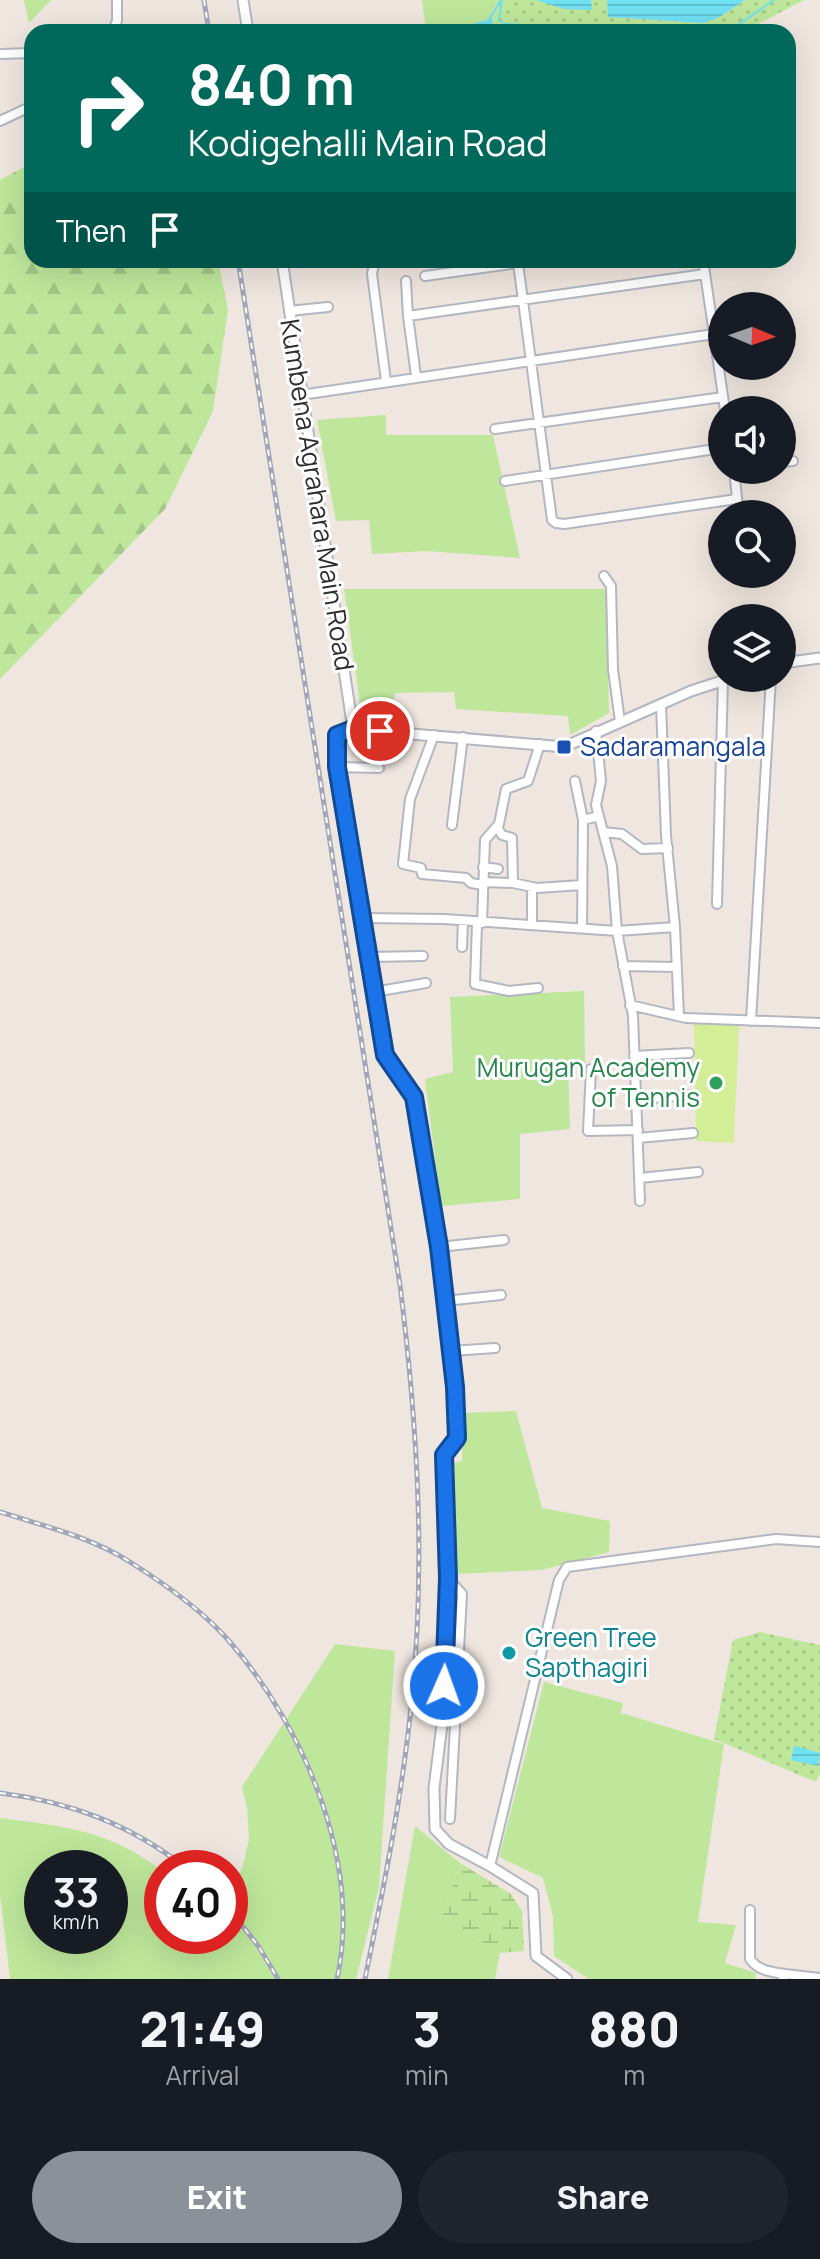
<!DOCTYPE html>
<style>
:root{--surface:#171b24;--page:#20242c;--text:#f1f3f6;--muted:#9ea1a6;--accent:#8c9099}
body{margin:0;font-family:Manrope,sans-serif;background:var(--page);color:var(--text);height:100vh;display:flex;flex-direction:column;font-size:30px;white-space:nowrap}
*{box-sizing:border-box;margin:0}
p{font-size:26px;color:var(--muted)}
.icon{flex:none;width:44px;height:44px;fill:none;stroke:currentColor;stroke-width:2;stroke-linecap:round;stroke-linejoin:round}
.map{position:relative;height:1979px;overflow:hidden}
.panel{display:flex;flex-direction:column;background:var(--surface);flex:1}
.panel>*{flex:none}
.hud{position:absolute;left:24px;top:24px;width:772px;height:244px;border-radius:24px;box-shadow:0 8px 32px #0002;background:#00695c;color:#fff;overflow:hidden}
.needle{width:52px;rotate:92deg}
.fabs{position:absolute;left:708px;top:292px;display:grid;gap:16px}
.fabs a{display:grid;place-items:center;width:88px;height:88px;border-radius:50%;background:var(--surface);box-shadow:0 8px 32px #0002;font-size:40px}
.speed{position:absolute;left:24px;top:1850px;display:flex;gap:16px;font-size:40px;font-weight:700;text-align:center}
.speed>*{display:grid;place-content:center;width:104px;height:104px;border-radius:50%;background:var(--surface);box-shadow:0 8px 32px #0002;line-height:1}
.speed small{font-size:20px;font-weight:400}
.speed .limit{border:12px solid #d22;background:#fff;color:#111}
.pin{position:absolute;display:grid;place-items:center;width:68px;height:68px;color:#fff;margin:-34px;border:4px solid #fff;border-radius:50%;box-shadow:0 2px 8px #0007}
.me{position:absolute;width:88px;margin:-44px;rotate:2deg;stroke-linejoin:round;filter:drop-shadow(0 0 6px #0008)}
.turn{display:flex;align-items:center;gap:28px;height:168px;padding:0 32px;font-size:36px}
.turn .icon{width:104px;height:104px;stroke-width:2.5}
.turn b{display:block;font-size:56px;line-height:68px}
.then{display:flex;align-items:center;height:76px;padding:0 32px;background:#0003;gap:16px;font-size:30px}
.eta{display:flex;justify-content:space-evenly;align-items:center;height:136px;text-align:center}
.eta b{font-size:48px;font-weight:800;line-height:56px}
.primary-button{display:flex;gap:16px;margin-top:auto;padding:16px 32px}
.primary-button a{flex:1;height:92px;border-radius:48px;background:var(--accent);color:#fff;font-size:32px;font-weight:800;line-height:92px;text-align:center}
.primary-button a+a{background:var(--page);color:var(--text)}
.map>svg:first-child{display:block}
.grass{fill:#bee79b;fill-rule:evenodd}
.forest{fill:url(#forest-firs)}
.wetland{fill:url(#wetland-marsh)}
.park{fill:url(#park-dots)}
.pitch{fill:#d3ee96}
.water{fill:url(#water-rules)}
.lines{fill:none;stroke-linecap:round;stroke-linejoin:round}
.stream{stroke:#70e0f3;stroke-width:2}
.minor-casing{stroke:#b3b7c1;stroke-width:12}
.tertiary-casing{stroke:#b3b7c1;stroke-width:13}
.minor{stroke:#fff;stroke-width:8}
.tertiary{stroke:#fff;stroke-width:9}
.rail-casing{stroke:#a1a7b8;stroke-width:5}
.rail{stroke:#fff;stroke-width:2;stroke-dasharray:6;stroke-linecap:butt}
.route-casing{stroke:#114b97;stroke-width:20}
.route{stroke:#1a73e8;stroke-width:14}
.transit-dot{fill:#1a4fb4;stroke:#fff;stroke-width:3}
.leisure-dot{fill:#2e9e5b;stroke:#fff;stroke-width:3}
.culture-dot{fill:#0f9aa8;stroke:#fff;stroke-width:3}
.labels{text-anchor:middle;stroke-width:6;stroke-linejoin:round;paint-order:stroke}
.street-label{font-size:26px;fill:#2d2d2d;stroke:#fff}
.transit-label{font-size:26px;fill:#164399;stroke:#fff;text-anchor:start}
.leisure-label{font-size:26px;fill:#27864d;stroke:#fff;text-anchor:end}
.culture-label{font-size:26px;fill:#0d838f;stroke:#fff;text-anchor:start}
</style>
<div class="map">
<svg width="820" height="1979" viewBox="0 0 820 1979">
<defs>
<pattern id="forest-firs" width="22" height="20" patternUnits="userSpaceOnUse" patternTransform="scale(2)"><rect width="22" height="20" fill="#bee79b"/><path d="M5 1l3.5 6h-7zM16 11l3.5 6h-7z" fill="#a4c686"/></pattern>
<pattern id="wetland-marsh" width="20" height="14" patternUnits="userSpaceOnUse" patternTransform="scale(2)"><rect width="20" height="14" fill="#bee79b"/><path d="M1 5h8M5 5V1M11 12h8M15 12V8" fill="none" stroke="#a4c686"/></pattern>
<pattern id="park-dots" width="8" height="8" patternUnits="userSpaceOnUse" patternTransform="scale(2)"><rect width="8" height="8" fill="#bee79b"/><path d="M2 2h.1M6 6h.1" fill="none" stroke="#a4c686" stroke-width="1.8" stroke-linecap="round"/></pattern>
<pattern id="water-rules" width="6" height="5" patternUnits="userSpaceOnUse" patternTransform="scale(2)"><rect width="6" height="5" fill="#70e0f3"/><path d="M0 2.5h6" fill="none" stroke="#61c0d1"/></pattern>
</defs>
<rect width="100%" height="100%" fill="#efe6df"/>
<path class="grass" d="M24,0H51L29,23Z
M422,0H496L493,18L445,32H426Z
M386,415V435H493L520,558L427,551L372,554L369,520L336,521L317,420Z
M344,589H606L609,713L570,735L568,716L456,709L454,692L395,693L390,723L362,718Z
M584,991L585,1063L568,1065L570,1129L520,1134V1199L441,1206L425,1079L453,1072L450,997Z
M516,1411L542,1508L610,1521L609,1552L542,1570L454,1574L449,1464L462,1461L463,1413Z
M335,1644L395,1651L379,1887L356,1979H10L0,1894V1818C63,1826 110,1830 162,1871V1936H230V1892L242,1869L249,1839L247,1808L242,1787ZM42,1868H110V1936H42Z
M544,1682L623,1703L621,1713L724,1744L698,1922L736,1925L725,1963L756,1973L755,1979H589L554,1956L553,1916L543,1878L499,1857Z
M415,1826L460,1863L442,1917L500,1953L495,1979H388Z"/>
<path class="forest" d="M32,163V260H218L228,310L213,411L165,509L0,679V180Z"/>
<path class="wetland" d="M460,1863L511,1894L522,1911L524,1951L500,1953L442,1917Z"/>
<path class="park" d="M496,0H607L609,17L703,23L718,18L745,0H804L743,32H510L492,30Z
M760,1632L820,1645V1772L816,1782L714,1739L733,1640Z"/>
<path class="pitch" d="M694,1021L739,1024L734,1143L696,1141Z"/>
<path class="water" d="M536,0H591L592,10L564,9Z
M607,0H745L718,18L703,23L608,17Z
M493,18L492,30L445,32Z
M794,1746L820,1753L818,1766L791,1760Z"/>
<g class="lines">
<path class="stream" d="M502,0L499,20L505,24L623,32
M489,20L501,0
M728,32L774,0"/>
<defs>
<path id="minor" d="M112,32L117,21V0
M0,54L32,53
M0,121L32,106
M375,260L372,274L386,381
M537,260L518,263L552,520L556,523L564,524L730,500L737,498L734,470
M703,260L714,334H722
M425,276L518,263
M406,281L408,316
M289,311L328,307
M416,376L408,316L705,274
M301,395L714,334L725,410
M495,429L723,397
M782,462L793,461
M505,481L722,448
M737,498L739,514
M604,576L611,586L613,670L620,721
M661,704L666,835L675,927L679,1016
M596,731L601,781L596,805L612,866L617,931L633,1016L640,1201
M434,735L410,799L403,864L421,868L422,874L466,878L471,883L483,885
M337,767L379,768
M575,781L583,820
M452,825L463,737
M497,827L502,835L512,838L513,883
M603,832L622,834L642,849L668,848
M483,867L498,869
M483,882L513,883L537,888L582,885
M717,904L723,680
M362,918L444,919L617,931L675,927
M477,923L475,984L509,991L538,988
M482,923L485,840L499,824L506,789L528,781L540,744
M532,924V887
M582,928L583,820L599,816
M462,947L463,921
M369,957L423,956
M623,966L675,967
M374,992L426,983
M630,1005L686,1018L820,1023
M751,1021L771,678
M634,1056L689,1053
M591,1069L588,1131L638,1130
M636,1099L691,1095
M638,1138L693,1133
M640,1178L698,1172
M439,1247L504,1240
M445,1301L501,1295
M451,1351L495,1348
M448,1578L462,1594L450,1819
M490,1866L559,1580L567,1567L776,1539L820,1542
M750,1910V1959C758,1971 772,1972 785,1974
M783,1978L785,1974L820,1978"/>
<path id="tertiary" d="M243,0L248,32
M282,260L353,729
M782,663L820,658
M567,1979L536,1956L533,1893L490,1866L449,1844L435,1829L434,1788L443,1717L448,1578L444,1455L457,1438L455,1387L439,1247L414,1097L385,1055L337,767V735L353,729L564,747L691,691L731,678"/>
</defs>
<use href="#minor" class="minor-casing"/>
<use href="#tertiary" class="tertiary-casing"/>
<use href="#minor" class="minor"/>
<use href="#tertiary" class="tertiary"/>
<defs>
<path id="rail" d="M204,0L209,32
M238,260L400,1285C417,1422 426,1559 412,1697C403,1792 384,1886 365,1979
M0,1512C44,1526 91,1537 130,1562C165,1584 203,1611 230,1642C305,1729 362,1863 337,1979
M0,1793C70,1802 130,1824 186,1868
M230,1910L259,1947L278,1979"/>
</defs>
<use href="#rail" class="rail-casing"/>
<use href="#rail" class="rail"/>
</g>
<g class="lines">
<defs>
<path id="route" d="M380,731L353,729L337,735V767L385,1055L414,1097L439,1247L455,1387L457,1438L444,1455L448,1578L444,1686"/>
</defs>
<use href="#route" class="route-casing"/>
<use href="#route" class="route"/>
</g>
<rect class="transit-dot" x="556" y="739" width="16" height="16" rx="4"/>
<circle class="leisure-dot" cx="716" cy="1083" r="8"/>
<circle class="culture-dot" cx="509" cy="1653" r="8"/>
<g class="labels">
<g class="street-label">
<text transform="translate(317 495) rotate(81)" y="9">Kumbena Agrahara Main Road</text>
</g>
<g class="transit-label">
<text x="580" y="756">Sadaramangala</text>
</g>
<g class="leisure-label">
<text x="700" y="1077">Murugan Academy<tspan x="700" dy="30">of Tennis</tspan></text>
</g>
<g class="culture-label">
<text x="525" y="1647">Green Tree<tspan x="525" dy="30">Sapthagiri</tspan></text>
</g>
</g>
</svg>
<div class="fabs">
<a><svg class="needle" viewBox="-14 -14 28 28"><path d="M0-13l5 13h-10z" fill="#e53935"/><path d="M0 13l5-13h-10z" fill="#9ea1a6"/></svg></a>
<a><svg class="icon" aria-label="sound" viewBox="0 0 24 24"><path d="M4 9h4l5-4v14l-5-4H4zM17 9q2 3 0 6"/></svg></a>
<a><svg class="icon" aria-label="search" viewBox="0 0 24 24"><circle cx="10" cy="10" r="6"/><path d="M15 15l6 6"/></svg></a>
<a><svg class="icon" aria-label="layers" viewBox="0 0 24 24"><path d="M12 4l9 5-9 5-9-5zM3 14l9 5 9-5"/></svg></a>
</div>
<div class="speed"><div>33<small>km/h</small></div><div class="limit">40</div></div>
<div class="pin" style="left:380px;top:731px;background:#d93025"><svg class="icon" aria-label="arrive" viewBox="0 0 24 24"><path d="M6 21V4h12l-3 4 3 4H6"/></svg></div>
<svg class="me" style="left:444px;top:1686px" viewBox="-20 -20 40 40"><circle r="17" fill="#1a73e8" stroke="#fff" stroke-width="3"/><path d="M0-11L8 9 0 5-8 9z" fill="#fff"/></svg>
<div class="hud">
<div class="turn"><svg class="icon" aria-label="right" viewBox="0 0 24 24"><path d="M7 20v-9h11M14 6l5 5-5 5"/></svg><div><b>840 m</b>Kodigehalli Main Road</div></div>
<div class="then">Then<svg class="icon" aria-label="arrive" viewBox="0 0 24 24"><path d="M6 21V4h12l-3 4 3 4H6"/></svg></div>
</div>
</div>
<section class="panel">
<div class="eta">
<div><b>21:49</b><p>Arrival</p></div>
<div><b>3</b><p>min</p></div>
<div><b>880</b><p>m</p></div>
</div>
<div class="primary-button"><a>Exit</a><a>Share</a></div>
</section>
